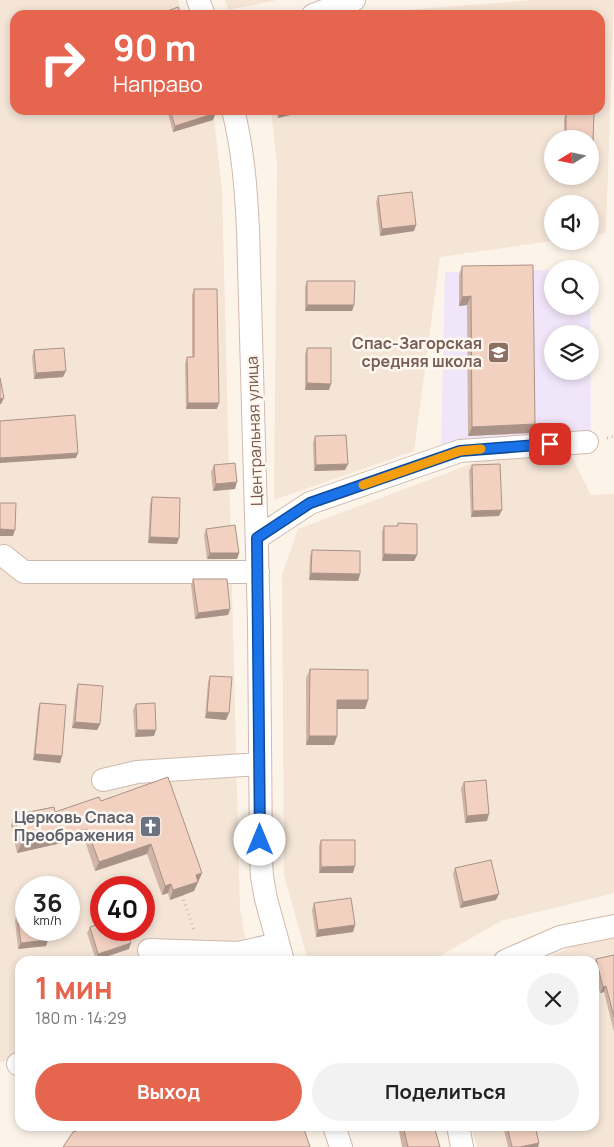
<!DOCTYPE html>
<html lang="ru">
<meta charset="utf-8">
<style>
:root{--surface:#fff;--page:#f2f2f2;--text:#222;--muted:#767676;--accent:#e6654f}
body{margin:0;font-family:Manrope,sans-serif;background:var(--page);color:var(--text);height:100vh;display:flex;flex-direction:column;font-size:19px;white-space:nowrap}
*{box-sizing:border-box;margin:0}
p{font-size:16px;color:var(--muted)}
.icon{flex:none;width:28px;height:28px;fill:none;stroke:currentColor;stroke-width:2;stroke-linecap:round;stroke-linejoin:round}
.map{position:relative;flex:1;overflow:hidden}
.sheet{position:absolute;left:15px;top:956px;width:584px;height:175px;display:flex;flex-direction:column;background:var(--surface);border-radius:15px;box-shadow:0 2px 8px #0003}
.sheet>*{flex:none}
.guide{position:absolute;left:10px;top:10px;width:595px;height:105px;border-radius:15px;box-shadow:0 2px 8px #0003;background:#e6654f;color:#fff;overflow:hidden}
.needle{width:32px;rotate:260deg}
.tools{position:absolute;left:544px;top:130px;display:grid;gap:10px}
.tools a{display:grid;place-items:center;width:55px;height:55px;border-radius:50%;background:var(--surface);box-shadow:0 2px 8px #0003;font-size:25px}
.speed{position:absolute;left:15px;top:876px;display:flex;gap:10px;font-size:25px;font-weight:700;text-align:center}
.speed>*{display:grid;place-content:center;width:65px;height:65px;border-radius:50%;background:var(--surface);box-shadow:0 2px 8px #0003;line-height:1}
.speed small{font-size:12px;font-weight:400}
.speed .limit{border:8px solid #d22;background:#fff;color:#111}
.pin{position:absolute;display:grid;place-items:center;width:42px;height:42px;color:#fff;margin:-21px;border-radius:10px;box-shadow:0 2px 8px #0006}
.me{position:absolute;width:55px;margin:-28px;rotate:0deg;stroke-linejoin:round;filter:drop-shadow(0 0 4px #0008)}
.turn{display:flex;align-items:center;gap:18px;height:105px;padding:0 20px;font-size:22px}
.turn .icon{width:65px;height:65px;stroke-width:2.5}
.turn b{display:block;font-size:35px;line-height:42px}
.round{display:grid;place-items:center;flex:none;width:52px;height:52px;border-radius:26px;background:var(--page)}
.summary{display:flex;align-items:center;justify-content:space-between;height:85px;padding:0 20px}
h1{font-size:30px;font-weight:700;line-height:38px;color:var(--accent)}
.cta{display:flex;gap:10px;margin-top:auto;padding:10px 20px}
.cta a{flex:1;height:58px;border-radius:30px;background:var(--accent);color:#fff;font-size:20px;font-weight:700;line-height:58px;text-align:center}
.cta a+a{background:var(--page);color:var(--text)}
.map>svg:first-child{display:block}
.residential{fill:#f4e5d7;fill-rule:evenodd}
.education{fill:#f1e6f9;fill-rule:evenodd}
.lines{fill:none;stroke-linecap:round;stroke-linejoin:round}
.minor-casing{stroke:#cfbaae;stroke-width:24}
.path{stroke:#d8b4a3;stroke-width:3;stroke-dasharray:1 4;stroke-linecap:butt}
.minor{stroke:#fff;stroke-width:22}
.wall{fill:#d0b4a6}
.shaded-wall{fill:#a99287}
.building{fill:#f2d1c1;stroke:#a99287}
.route-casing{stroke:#114b97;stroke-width:12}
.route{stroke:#1a73e8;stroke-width:9}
.slow{stroke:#f59e0b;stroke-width:9}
.labels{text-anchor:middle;stroke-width:5;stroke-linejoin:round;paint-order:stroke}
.education-label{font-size:16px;font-weight:bold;fill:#785e54;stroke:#fff8f0;text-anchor:end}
.street-label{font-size:16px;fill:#78584c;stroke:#fff8f0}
.worship-label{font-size:16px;font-weight:bold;fill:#5b616d;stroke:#fff8f0;text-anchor:end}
</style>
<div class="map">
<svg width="614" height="1147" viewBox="0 0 614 1147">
<rect width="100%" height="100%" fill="#fdf4e9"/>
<path class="residential" d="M0,0H178L184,15H15V110H213L222,189L240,908L249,961H20V1059L0,1062ZM26,888H69V930H26ZM101,888H144V930H101Z
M225,0H278L228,10Z
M532,0H614L606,233L590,236V204H552V241L440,257L414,451L274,500L277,165L271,110H600V15H344ZM552,139H590V176H552Z
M569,451L591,495L614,494V893L501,921L431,961H308L284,875L282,575L298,529L484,459Z
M614,936V1147H477L471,1126H594V961H539L585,941Z"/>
<path class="education" d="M590,269L591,434L441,444L445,272L552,270V306H590ZM552,334H590V371H552Z"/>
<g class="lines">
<defs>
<path id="minor" d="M198,0L204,15
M313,15L354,0
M233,110C243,149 246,188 248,229L259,623L261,859L262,877L266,899L283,961
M257,538L310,503L460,451L587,442
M4,556L24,572H258
M103,780L137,772L260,764
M149,950L238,953L278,944
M505,961L560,937L614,926
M18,1064L20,1063
M334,1126L341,1147
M458,1126L462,1147"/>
</defs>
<use href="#minor" class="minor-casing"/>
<path class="path" d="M607,438L614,436
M182,895L194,930"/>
<use href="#minor" class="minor"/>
</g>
<path class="wall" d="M167,110H214L213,120L173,132Z
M276,110H307L306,111L278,118Z
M566,113H594L593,141L591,148H590V139H564V119Z
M378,196L416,225L414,231L380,236L376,202Z
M462,266L531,433L468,436L467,305L459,306V275Z
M307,281L354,305L352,311H305V287Z
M194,289L217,409H186L185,364L187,357H192V295Z
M307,348L331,384L329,390H305V354Z
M34,350L63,377L34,379L32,357Z
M315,436L345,470L314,471L313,443Z
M214,465L235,489L213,491L211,472Z
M472,465L499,516L471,517L469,471Z
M152,497L177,544L148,543L150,504Z
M398,523L417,555L414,561H382V532L384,526H397Z
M206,529L239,553L237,559H207L204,535Z
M312,550L360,574L358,581L309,580L310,556Z
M193,579L230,609L228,615L195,619L191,585Z
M310,669L368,700L365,709H337V736L334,745H306V678Z
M210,676L226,720L205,718L208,682Z
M78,684L100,724L97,730L72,728L76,690Z
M40,703L62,756L60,763L33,760L38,709Z
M136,704L154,736L135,737L133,710Z
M464,782L487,821L465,823L461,788Z
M101,801L202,873L194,891L170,900L168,893L162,895L147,854L95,871L84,838L17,853L11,825L14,815L55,812Z
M321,840L353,873H319V846Z
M455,868L496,900L460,908L453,874Z
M314,903L355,925L353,932L316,937L312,910Z
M17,914L48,940L46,946L18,949L15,920Z
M90,927L129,949L96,960L87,933Z
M614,955V1032L604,992L600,993L594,965L596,959Z
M398,1126H434L440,1147H402Z
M503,1126H535L539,1143L538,1147H508Z"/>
<path class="shaded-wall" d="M288,110H307L306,111L278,118L280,112Z
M216,113L213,120L173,132L175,126Z
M590,141H593L591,148H590Z
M416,225L414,231L380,236L382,229Z
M471,296L467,305L459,306L462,297Z
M307,305H354L352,311H305Z
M66,371L63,377L34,379L36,373Z
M307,383L331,384L329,390H305Z
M4,398L1,404H0V399Z
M188,403H219L217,409H186Z
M535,424L531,433L468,436L472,427Z
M78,453L76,458L0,463V458Z
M348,464L345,470L314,471L316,465Z
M237,482L235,489L213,491L216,484Z
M502,510L499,516L471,517L473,511Z
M0,529L15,530L13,536H0Z
M150,537L179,538L177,544L148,543Z
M210,553H239L237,559H207Z
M384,554L417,555L414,561H382Z
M311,573L360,574L358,581L309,580Z
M230,609L228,615L195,619L198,613Z
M337,700H368L365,709H334Z
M207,712L229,713L226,720L205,718Z
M75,722L100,724L97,730L72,728Z
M137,730H156L154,736L135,737Z
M309,736H337L334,745H306Z
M35,754L62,756L60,763L33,760Z
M489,814L487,821L465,823L467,816Z
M87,829L84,838L17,853L21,844Z
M151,844L147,854L95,871L99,862Z
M355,866L353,873H319L321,867Z
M202,873L194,891L170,900L173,890L196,875Z
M171,884L168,893L162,895L165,886Z
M499,894L496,900L460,908L463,902Z
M355,925L353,932L316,937L318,930Z
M48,940L46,946L18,949L21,943Z
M131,943L129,949L96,960L98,954Z
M606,986L604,992L600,993L603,987Z
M539,1143L538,1147H520Z"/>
<path class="building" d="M178,7L181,15H157Z
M170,110H214L216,113L175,126Z
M566,113H594L593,141H590V139H566Z
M412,192L416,225L382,229L378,196Z
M533,265L535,424L472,427L471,296L462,297V266Z
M307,281H355L354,305H307Z
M194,289H217L219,403H188L187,357H194Z
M64,348L66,371L36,373L34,350Z
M307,348H331V384L307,383Z
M0,378L4,398L0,399Z
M75,415L78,453L0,458V421Z
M346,435L348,464L316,465L315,436Z
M235,463L237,482L216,484L214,465Z
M500,464L502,510L473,511L472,465Z
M152,497L180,498L179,538L150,537Z
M0,503H16L15,530L0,529Z
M398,523L417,524V555L384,554V526H398Z
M235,525L239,553H210L206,529Z
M312,550L360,551V574L311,573Z
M193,579H227L230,609L198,613Z
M310,669L368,670V700H337V736H309Z
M210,676L232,677L229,713L207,712Z
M78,684L103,686L100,724L75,722Z
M40,703L66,705L62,756L35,754Z
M155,703L156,730H137L136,704Z
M168,777L202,873L196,875L198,882L173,890L171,884L165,886L151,844L99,862L87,829L21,844L14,815L54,807L55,812L99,797L101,801Z
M486,780L489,814L467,816L464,782Z
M321,840H355V866L321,867Z
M491,860L499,894L463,902L455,868Z
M351,898L355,925L318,930L314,903Z
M26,913V930H47L48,940L21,943L17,914Z
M101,923V930H127L131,943L98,954L90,927Z
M614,955V1017L606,986L603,987L596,959Z
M92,1126H303L310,1147H63L73,1132Z
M403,1126H434L440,1147H408Z
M507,1126H535L539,1143L520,1147H512Z"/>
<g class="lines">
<defs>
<path id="route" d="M260,840L257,538L310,503L460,451L550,444"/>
</defs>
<use href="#route" class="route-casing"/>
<use href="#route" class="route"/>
<path class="slow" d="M363,485L460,451L481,449"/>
</g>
<defs>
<symbol id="school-square" viewBox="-11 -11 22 22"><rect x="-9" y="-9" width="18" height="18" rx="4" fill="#8d6e63" stroke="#fff8f0"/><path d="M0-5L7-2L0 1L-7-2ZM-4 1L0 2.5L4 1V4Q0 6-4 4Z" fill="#fff"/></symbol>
<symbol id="church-square" viewBox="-11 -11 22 22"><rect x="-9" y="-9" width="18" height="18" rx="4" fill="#6b7280" stroke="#fff8f0"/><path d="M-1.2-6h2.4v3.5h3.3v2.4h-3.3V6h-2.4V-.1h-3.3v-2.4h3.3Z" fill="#fff"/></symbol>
</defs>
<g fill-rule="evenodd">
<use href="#school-square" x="486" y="340" width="25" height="25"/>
<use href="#church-square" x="138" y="814" width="25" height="25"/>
</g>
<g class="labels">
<g class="education-label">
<text x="482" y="349">Спас-Загорская<tspan x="482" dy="18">средняя школа</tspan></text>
</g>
<g class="street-label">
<text transform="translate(254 431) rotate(-92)" y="6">Центральная улица</text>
</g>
<g class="worship-label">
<text x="134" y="823">Церковь Спаса<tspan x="134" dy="18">Преображения</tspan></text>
</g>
</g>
</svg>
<div class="tools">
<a><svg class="needle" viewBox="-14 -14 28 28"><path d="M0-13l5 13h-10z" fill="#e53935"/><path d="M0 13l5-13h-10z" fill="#767676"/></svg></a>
<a><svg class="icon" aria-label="sound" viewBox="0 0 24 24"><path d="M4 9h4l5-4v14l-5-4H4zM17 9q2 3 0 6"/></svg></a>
<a><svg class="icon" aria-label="search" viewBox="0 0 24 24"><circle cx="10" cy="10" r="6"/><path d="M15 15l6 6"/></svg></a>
<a><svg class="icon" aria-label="layers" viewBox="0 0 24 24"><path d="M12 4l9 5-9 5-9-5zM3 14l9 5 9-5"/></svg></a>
</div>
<div class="speed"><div>36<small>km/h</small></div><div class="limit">40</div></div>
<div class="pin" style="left:550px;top:444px;background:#d93025"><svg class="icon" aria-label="arrive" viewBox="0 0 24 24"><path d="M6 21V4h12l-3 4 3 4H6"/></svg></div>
<svg class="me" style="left:260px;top:840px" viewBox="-20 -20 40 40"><circle r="19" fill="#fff"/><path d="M0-13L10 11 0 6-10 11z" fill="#1a73e8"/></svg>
<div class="guide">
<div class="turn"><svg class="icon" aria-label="right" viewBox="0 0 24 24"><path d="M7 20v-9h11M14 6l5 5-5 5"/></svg><div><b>90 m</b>Направо</div></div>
</div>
<section class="sheet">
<div class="summary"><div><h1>1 мин</h1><p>180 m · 14:29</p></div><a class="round"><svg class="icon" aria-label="close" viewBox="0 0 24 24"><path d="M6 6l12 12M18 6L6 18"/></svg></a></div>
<div class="cta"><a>Выход</a><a>Поделиться</a></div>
</section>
</div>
